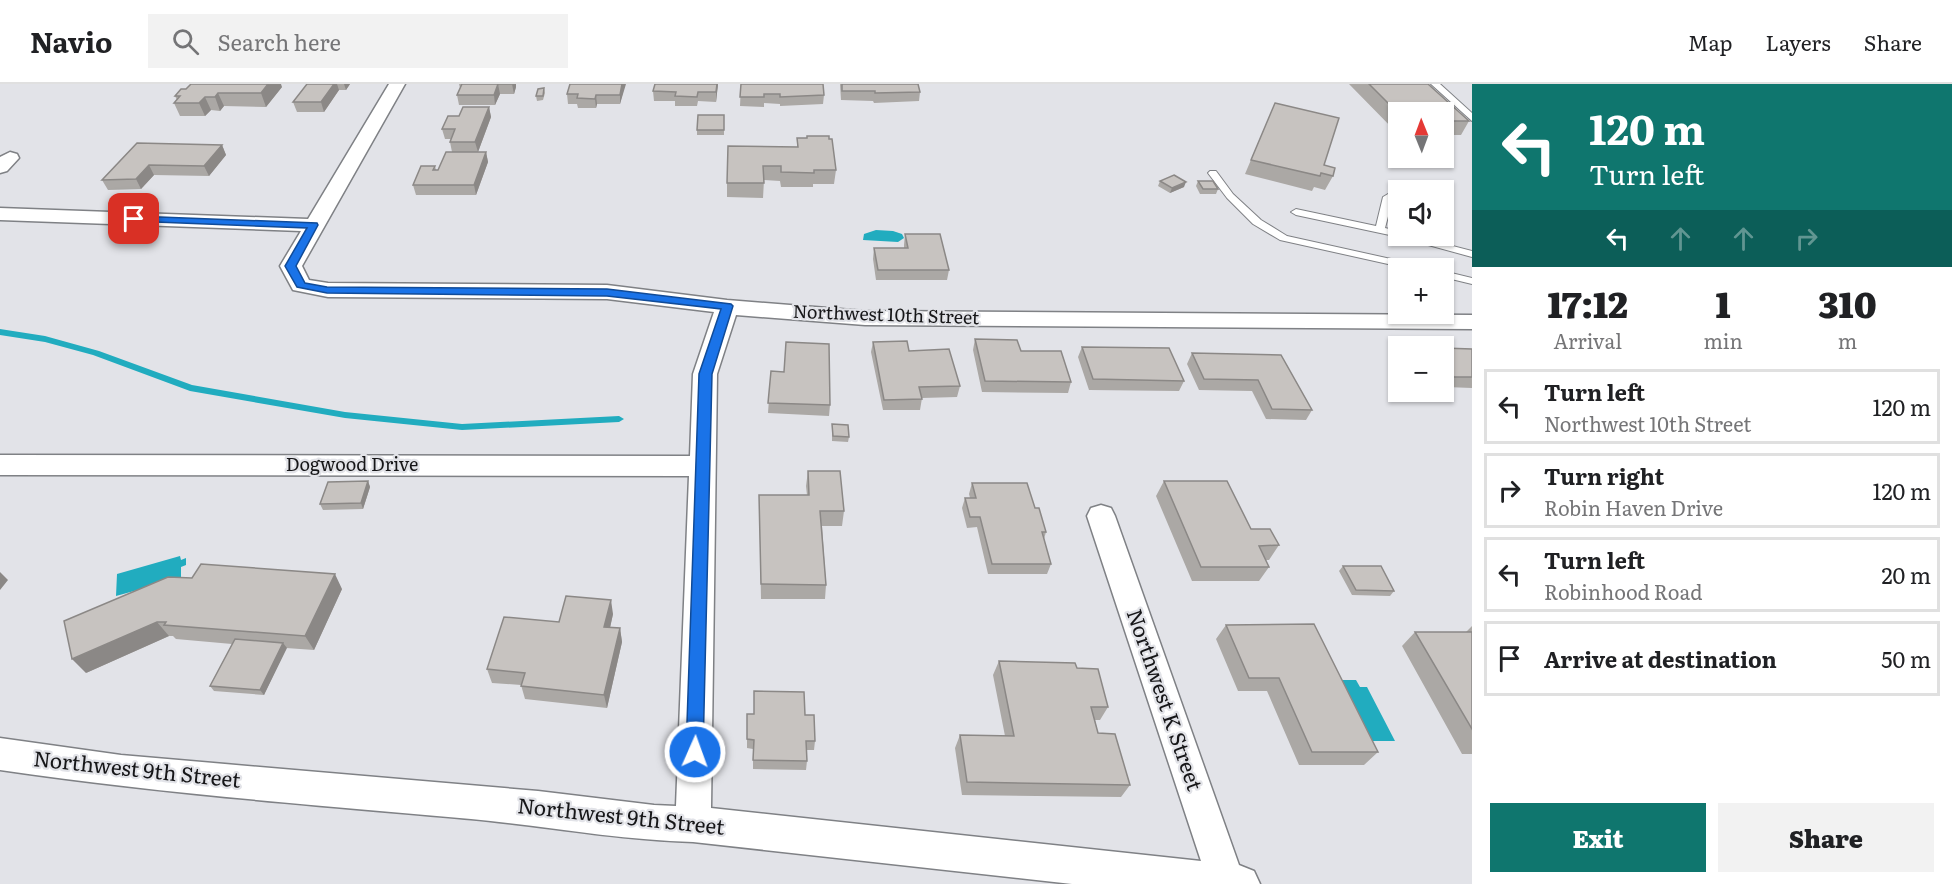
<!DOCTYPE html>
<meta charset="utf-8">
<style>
:root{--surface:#fff;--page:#f2f2f2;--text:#202124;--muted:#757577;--line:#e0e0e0;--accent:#0f766e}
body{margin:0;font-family:Literata,serif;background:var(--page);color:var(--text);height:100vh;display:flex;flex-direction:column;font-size:22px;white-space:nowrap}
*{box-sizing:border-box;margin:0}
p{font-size:20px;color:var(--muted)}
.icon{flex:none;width:33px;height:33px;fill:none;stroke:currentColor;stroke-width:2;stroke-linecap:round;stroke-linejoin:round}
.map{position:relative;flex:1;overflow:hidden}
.panel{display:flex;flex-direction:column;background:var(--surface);width:480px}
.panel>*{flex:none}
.guide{background:#0f766e;color:#fff;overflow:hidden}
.needle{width:39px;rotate:359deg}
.controls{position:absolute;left:1388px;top:18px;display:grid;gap:12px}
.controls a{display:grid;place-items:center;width:66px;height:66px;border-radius:0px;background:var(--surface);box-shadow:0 2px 4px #0004;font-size:30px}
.pin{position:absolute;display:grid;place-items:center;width:51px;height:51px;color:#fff;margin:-26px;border-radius:12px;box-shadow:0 3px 9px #0006}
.me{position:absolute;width:66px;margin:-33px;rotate:2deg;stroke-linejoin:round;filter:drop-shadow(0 0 4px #0008)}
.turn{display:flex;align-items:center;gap:21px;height:126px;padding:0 18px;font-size:27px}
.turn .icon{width:78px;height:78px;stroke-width:2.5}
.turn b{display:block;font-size:42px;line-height:51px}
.lanes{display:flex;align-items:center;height:57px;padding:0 18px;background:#0003;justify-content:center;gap:30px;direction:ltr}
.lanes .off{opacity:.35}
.eta{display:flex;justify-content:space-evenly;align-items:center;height:102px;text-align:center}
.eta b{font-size:36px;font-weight:800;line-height:42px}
.cta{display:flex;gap:12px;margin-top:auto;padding:12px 18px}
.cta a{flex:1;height:69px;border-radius:0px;background:var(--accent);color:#fff;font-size:24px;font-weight:800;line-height:69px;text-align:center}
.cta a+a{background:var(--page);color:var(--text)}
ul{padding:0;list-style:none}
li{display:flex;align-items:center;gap:18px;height:75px;margin:0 12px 9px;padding:0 6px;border:3px solid var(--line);border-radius:0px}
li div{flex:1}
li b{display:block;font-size:22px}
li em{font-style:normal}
header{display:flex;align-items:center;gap:36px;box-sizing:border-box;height:84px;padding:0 30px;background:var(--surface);border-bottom:2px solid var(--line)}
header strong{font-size:28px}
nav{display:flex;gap:33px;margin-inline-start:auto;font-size:21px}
.search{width:420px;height:54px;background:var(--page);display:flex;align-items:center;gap:15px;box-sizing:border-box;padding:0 21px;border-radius:0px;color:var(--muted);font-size:22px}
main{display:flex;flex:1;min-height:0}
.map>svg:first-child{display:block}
.water{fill:#21acbf}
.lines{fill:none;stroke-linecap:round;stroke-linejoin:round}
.stream{fill:#21acbf;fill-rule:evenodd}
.lane-casing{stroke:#7f8185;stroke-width:2}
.street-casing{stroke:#7f8185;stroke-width:3}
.lane{fill:#fff;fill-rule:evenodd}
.street{fill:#fff;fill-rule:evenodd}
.wall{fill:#aba8a5}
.shaded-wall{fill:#8b8886}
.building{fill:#c7c3c0;stroke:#8b8886;stroke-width:1.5}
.route{fill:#1a73e8;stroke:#114b97;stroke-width:1.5}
.labels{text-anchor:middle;stroke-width:4.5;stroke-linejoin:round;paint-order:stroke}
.street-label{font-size:18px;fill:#161618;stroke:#e2e3e8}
.near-street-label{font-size:21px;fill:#161618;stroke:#e2e3e8}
</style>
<header>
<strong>Navio</strong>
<div class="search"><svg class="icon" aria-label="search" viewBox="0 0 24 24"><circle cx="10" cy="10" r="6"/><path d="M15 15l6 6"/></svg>Search here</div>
<nav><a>Map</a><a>Layers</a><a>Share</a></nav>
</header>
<main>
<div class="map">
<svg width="1472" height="800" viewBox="0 0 1472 800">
<rect width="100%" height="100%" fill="#e2e3e8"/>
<path class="water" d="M876,146L893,147L902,150L904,154L898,158L863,156L864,150Z
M180,472L181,476L186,474V481L181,483V494L116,512L117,490Z
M1342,596H1356L1360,603H1367L1395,657H1365Z"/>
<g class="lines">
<path class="stream" d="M0,245L45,252L99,267L192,301L345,328L462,340L619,332L624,335L619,338L462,346L345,334L190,307L93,271L45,258L0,251Z"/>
<defs>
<path id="lane" d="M1431,0H1440L1472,29V37Z
M1210,87H1216L1233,110L1261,136L1287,152L1418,181L1423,184H1406L1280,156L1253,140L1227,114L1208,89Z
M1388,110L1393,113L1385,144L1398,147V152H1414L1472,167V173L1399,153L1296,131L1291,128L1296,125L1376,142L1383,113Z
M1443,187L1472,194V200L1443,193Z"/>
<path id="street" d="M389,0H405L302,182L309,196L328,199L607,201L727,216L865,227L1472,231V245L865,241L736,231L717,290L711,724L1201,777L1087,432L1091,424L1101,421L1111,424L1115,432L1239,781L1254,787L1260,800H1072L693,758C619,756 545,742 471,735C314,721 156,709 0,686V654L121,671L538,707L654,721L676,722L689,392L0,391V371L690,372L693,290L714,228L607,215L328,213L293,206L280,182L301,147L0,136V124L308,135Z
M10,68L17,70L19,74L7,87L0,89V73Z"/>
</defs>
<use href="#lane" class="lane-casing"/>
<use href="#street" class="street-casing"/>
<use href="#lane" class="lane"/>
<use href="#street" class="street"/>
</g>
<path class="wall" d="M307,0H350L346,6H339L324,28H297L293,18Z
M459,0H516V3L514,10H500L495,21H459L457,11L460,4Z
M625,0L620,20H597L596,24H578L577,20H568L567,10Z
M655,0H718L716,18L698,17L697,22H675V17H654L653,7Z
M741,0L824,11L823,20L780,22V20L764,19V23L740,22Z
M840,0H918L920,8L919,17L874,19L873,17L841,16Z
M1349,0H1428L1469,37L1461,51H1443V28H1398V50Z
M282,3L266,23L224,22L220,27L211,26L205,32H180L174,19L177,16L175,12Z
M544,4L545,9L543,16L537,17L536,12Z
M1275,19L1333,92L1325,106L1314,103L1312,107L1245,90Z
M489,23L491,33L478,68H452L450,58L451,55H445L442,45L459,32Z
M724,31V51H697V46Z
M797,54L836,86L834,100H813V103H781L780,97L764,96L763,114L727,113V99L797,63Z
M137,59L222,61L226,71L209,92L154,91L141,105L108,106L102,96Z
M486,68L488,78L476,111H416L413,101L435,82L436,86H438Z
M1160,97L1184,103L1170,109L1158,102Z
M1198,97L1218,105L1216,110H1200L1196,102Z
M905,150L949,186L947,196H876L873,175L874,164H904V161Z
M975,255L1021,267L1071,298L1068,309L982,308L973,266Z
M873,258L909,267L960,302L957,313L922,314L920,326H883L871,268Z
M1082,263L1184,297L1179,307L1089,306L1078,273Z
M1443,264L1472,265V304L1446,303L1443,299Z
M1192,269L1281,271L1312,326L1306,336L1266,335L1252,307L1199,306L1187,280Z
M771,287L784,288L830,321L829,332L768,329Z
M832,340L849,353L848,358L832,357Z
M808,387L844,427L842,442H822L826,501L825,515H761L759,411H807L806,402Z
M368,397L370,403L363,425L323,426L320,420Z
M1164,397L1251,445L1279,461L1269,476H1266L1269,483L1259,497H1192L1156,412Z
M972,399L1035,424L1046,448L1044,455L1051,480L1047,490H988L977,443L967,444L962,424L965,414H970L969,410Z
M1343,482L1394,507L1390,512L1352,511L1339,487Z
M192,494L342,505L314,566L286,564L264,611L214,607L210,602L232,560L176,555L173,552H169L86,589Z
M613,530L610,544H620L622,558L607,624L525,615L521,601L492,599L487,585L559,538Z
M1226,541L1378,668L1364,681H1299L1267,607H1238L1216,555Z
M1472,542V670H1462L1402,562L1415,548H1466Z
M999,577L1077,584L1108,623L1100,636H1095L1098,649L1130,701L1121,713L962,711L955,664L960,651L1005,652L993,591Z
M805,631L815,657L814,666H806L807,677L806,686L753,685V665L747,664V639Z"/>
<path class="shaded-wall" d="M268,0H281L282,3L266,23L261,9Z
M334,0H337L339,6L324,28L321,18Z
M344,0H350L346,6Z
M498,0L500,10L495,21L494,11Z
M512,0H516V3L514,10Z
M622,0H626L620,20V11Z
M717,0H718L716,18V8Z
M218,9L224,22L220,27L215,13Z
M596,11L597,20L596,24L595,15Z
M205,13L211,26L205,32L199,19Z
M489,23L491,33L478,68L475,58Z
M222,61L226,71L209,92L204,82Z
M486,68L488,78L476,111L474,101Z
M149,81L154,91L141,105L136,95Z
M1186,98L1184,103L1170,109L1172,104Z
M368,397L370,403L363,425L361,419Z
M0,488L8,496L0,506Z
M335,490L342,505L314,566L305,552Z
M611,516L613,530L607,557L604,543Z
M157,538L169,552L86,589L72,575Z
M620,544L622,558L607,624L604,611Z
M283,559L287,564L264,611L260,606Z"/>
<path class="building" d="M191,0H268L261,9H218L215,13H205L199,19H174L180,12H175L181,5H186Z
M307,0H334L321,18H293Z
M462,0H512H498L494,11H457Z
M570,0H622L620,11H596L595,15L577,14L578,10H567Z
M655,0H717L716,8H698L697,13L675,12L676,8L653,7Z
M741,0H823L824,11L780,13V10H764V13H740Z
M842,0H918L920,8L875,9V7H842Z
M1369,0H1428L1469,37H1443V28L1398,29Z
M544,4L543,12H536L538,5Z
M1275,19L1339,34L1324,81L1335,84L1333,92L1321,89L1320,92L1251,76Z
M463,23H489L475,58H450L455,45H442L448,32H459Z
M698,31H724V46H697Z
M807,52H829V55H832L836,86H814V89L781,88V82H763L764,99H727L728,62L798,63L797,54H807Z
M137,59L222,61L204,82L149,81L136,95L102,96Z
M446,68H486L474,101H413L421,82H435L433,86H438Z
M1174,91L1186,98L1172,104L1160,97Z
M1198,97H1213L1218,105H1203Z
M905,150H940L949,186H878L874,164H908Z
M975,255L1017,256L1021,267H1061L1071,298L985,297Z
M907,257L909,267L949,265L960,302L919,303L922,315L884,316L873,258Z
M786,258L829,260L830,321L768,319L771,287L784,288Z
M1082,263L1169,264L1184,297L1093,295Z
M1443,264L1472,265V293H1454L1443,278Z
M1192,269L1281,271L1312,326L1272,325L1258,296L1204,295Z
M832,340L848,341L849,353L833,352Z
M808,387H840L844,427H820L826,501L761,500L759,411H809Z
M368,397L361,419L320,420L328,398Z
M1164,397H1227L1251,445H1270L1279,461L1259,462L1269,483H1201Z
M972,399H1027L1035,424H1039L1046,448H1042L1051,480H992L980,433H970L965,414H976Z
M201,480L335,490L305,552L164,541L166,538H157L72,575L64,537L168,493L192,494Z
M1343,482H1381L1394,507L1356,506Z
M566,512L611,516L604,543L620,544L604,611L521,602L525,589L487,585L504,533L559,538Z
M1314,540L1378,668H1312L1279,594H1249L1226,541Z
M1415,548H1472V645Z
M235,555L283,559L260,606L210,602Z
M999,577L1075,579L1077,584L1098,585L1108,623H1091L1098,649L1115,650L1130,701L967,698L960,651L1014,652Z
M754,607L804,608L805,631H814L815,657H806L807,677L753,676L754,656L747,655V630H754Z"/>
<path class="route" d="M134,132L317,139L318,141L296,182L305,199L327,203L607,205L731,220L733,222L712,290L703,668L701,674L695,676L689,674L686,668L699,290L721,225L607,212L327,209L297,203L285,182L307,144L131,137V133Z"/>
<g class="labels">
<g class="street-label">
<text transform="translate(886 231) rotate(2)" y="6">Northwest 10th Street</text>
<text x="352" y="387">Dogwood Drive</text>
</g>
<g class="near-street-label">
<text transform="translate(1164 616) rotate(71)" y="7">Northwest K Street</text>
<text transform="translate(137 686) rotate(6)" y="7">Northwest 9th Street</text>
<text transform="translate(621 733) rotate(6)" y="7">Northwest 9th Street</text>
</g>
</g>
</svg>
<div class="controls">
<a><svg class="needle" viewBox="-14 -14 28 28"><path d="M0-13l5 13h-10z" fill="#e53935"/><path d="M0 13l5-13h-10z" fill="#757577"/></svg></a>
<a><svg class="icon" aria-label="sound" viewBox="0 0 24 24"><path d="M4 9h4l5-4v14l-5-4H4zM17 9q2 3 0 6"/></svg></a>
<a>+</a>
<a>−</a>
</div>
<div class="pin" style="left:134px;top:135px;background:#d93025"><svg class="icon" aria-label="arrive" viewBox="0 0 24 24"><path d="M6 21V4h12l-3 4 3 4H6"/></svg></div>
<svg class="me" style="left:695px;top:668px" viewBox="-20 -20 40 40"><circle r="17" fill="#1a73e8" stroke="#fff" stroke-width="3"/><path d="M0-11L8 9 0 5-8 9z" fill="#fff"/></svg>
</div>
<section class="panel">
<div class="guide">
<div class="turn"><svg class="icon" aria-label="left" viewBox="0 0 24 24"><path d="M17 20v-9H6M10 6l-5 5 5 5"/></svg><div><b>120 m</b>Turn left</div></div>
<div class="lanes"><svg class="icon" aria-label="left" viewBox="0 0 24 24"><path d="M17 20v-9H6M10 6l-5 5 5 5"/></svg><svg class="icon off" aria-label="ahead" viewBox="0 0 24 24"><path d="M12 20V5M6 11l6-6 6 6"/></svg><svg class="icon off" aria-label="ahead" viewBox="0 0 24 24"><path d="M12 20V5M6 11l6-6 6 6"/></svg><svg class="icon off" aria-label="right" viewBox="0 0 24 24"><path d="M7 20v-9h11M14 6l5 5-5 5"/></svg></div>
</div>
<div class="eta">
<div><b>17:12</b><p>Arrival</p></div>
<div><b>1</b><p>min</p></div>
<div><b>310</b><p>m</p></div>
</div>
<ul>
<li><svg class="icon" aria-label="left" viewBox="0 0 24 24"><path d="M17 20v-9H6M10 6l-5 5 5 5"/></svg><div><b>Turn left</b><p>Northwest 10th Street</p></div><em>120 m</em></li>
<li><svg class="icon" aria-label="right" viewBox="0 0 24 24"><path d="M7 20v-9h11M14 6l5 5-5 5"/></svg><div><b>Turn right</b><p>Robin Haven Drive</p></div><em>120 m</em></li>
<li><svg class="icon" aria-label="left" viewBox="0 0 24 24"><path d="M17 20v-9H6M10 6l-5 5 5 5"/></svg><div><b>Turn left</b><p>Robinhood Road</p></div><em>20 m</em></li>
<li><svg class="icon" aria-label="arrive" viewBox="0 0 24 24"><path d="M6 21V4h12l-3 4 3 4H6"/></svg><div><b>Arrive at destination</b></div><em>50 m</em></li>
</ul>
<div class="cta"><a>Exit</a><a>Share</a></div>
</section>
</main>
